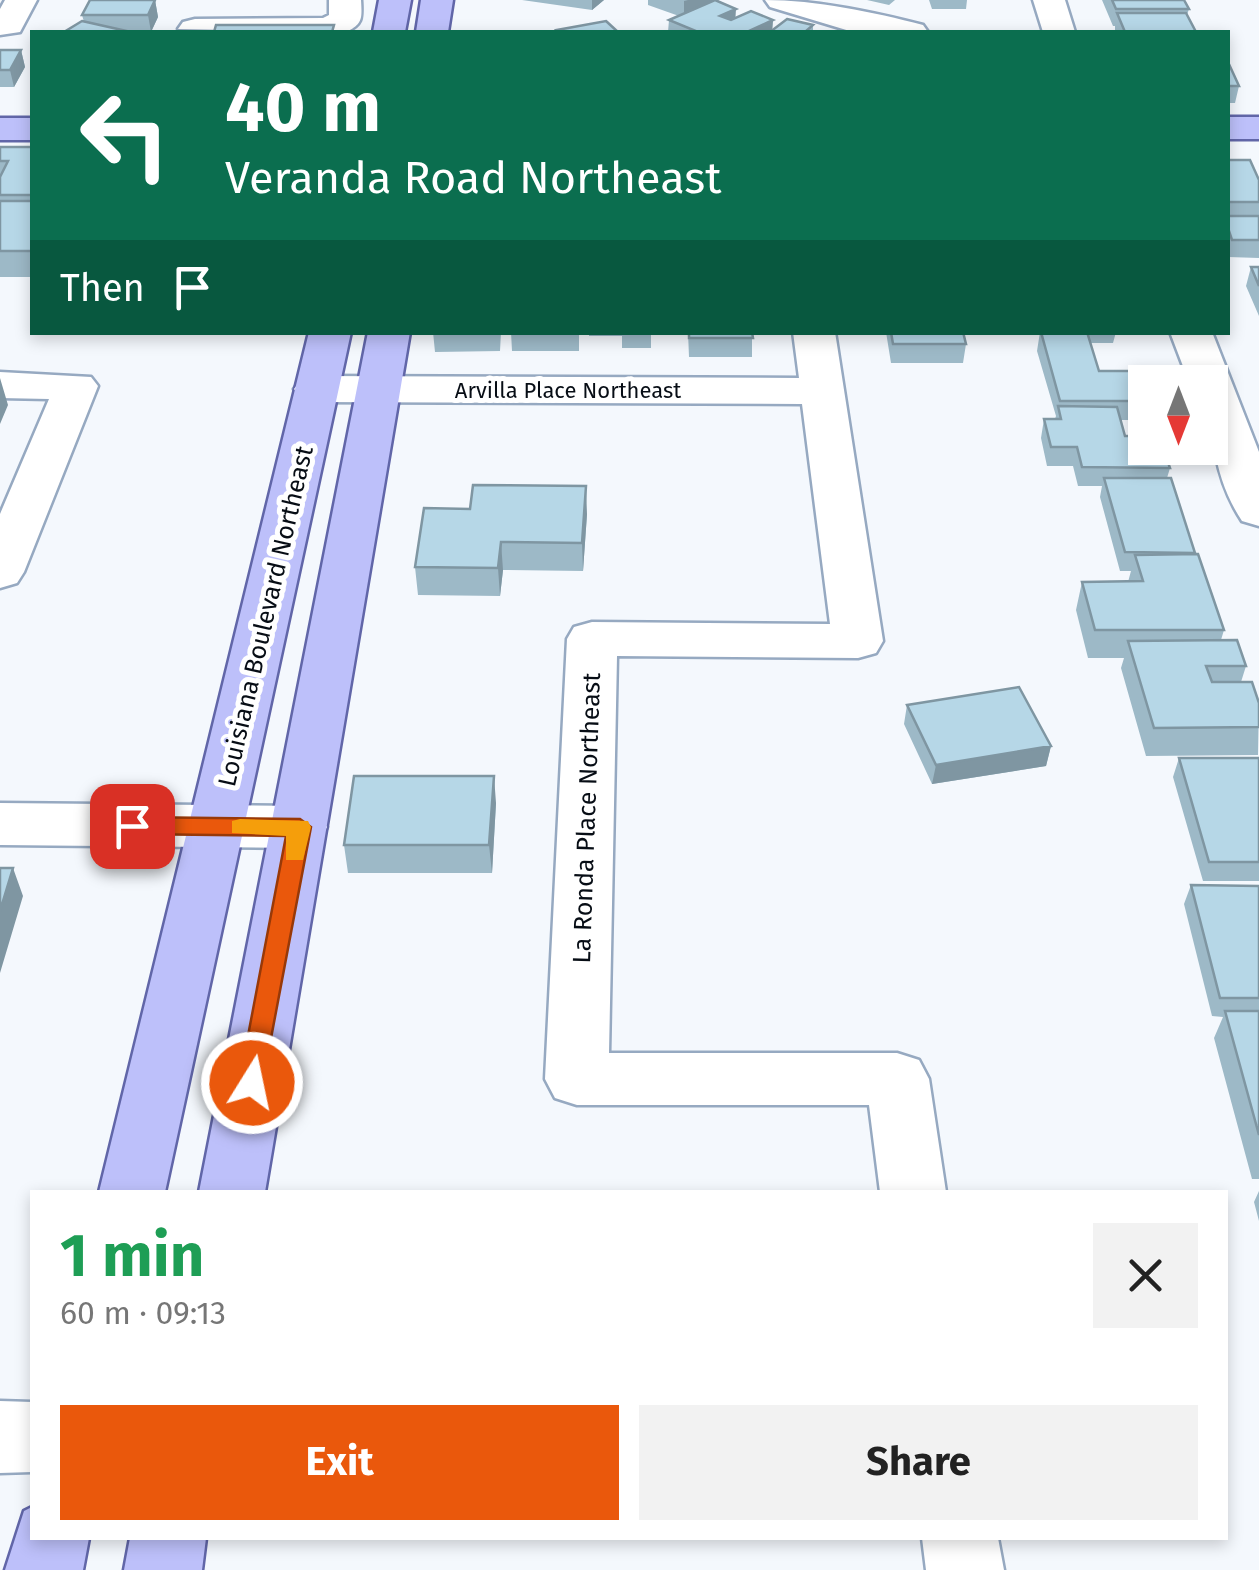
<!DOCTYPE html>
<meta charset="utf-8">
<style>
:root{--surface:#fff;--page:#f2f2f2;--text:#222;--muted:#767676;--accent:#ea580c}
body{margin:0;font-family:"Fira Sans",sans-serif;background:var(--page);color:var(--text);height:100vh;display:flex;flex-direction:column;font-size:38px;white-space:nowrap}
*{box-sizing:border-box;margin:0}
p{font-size:32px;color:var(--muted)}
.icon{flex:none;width:55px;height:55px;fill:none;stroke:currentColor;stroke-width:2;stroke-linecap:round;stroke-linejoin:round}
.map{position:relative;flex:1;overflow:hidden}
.panel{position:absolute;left:30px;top:1190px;width:1198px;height:350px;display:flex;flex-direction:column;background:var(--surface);border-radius:0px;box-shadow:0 5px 15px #0003}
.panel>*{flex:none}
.hud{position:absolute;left:30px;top:30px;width:1200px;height:305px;border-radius:0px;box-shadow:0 5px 15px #0003;background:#0b6e4f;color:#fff;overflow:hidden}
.needle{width:65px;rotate:180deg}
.controls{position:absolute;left:1128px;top:365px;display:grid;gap:20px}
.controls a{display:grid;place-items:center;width:100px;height:100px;border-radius:0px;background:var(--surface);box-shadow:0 5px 15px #0003;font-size:50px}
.pin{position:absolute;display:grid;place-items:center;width:85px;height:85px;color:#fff;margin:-42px;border-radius:20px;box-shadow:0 5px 15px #0006}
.me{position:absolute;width:110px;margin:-55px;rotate:10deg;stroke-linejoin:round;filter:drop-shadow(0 0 8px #0008)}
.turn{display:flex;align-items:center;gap:35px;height:210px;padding:0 30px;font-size:45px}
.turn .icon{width:130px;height:130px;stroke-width:2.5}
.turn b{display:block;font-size:70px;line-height:85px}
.then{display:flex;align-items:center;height:95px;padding:0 30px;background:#0003;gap:20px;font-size:38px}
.round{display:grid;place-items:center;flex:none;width:105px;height:105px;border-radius:0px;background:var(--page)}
.overview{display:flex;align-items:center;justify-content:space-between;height:170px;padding:0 30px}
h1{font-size:60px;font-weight:700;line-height:75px;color:#1e9e55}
.primary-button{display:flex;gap:20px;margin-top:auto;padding:20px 30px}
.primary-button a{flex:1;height:115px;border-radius:0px;background:var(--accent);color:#fff;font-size:40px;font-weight:700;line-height:115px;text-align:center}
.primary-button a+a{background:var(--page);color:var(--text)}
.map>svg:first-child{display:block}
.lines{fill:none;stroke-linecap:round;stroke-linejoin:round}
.minor-casing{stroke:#96a9c1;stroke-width:5}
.major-casing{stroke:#6166a8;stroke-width:5}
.minor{fill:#fff;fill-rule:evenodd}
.major{fill:#bdc0fa;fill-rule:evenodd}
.wall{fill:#9db9c7}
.shaded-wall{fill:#7f96a2}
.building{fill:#b6d7e7;stroke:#7f96a2;stroke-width:2.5}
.route{fill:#ea580c;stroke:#983908;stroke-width:2.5}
.slow{fill:#f59e0b}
.labels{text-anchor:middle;stroke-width:10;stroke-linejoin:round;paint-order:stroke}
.far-street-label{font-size:22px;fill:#070d15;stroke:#fff}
.street-label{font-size:25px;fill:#070d15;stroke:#fff}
</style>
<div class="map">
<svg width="1259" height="1570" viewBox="0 0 1259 1570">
<rect width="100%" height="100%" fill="#f4f8fd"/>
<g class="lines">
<defs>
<path id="minor" d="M5,0H37L20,32L0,35V9Z
M329,0H361C362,18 363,24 346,32L178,29L183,22L195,19L323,18L329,15Z
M765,0C816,0 873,12 923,25L928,32H853L770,7Z
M1033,0H1065L1075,32H1043Z
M793,332H835L883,641L876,653L858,658L617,656L609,1053H897L919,1060L929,1079L946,1192H880L869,1105H577L555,1098L545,1079L567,639L574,627L592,622L830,624L802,404L316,402L301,398L294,389L301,380L316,376L799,378Z
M1170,332H1212L1259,452V526L1242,521C1214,479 1210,431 1210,382H1189Z
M0,372L91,377L98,386L24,572L17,583L0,588V514L49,399L0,398Z
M0,803L299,806L319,812L327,827L319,842L299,848L0,845Z
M0,1401L32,1402V1472L0,1473Z
M922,1538H998L1004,1570H926Z"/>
<path id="major" d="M379,0H411L405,32H373Z
M421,0H453L448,32H416Z
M1228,117H1259V139H1228Z
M0,118H32V140H0Z
M309,332H351L165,1192H99Z
M368,332H410L265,1192H199Z
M32,1507V1538H89L83,1570H5L24,1511Z
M130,1538H206L202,1570H124Z"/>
</defs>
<use href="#minor" class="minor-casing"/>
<use href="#major" class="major-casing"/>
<use href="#minor" class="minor"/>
<use href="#major" class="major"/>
</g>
<path class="wall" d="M155,0L158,17L151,32H128L84,22L82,15Z
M522,0H604L592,10Z
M648,0H718L735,19L773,20L772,31L813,25V32H668L669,20L679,16L648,5Z
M867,0H895L889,5Z
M929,0H967L966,9H932Z
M1102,0H1184L1189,9L1187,15L1196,32H1115V26H1113Z
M0,50H21L25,67L14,87H0Z
M1228,62L1239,86L1235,103H1228Z
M0,147H32V277H0Z
M1228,160L1259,180V258L1228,257Z
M1251,267H1259V316L1246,286Z
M433,332H501L500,351L435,352Z
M511,332H579V351H512Z
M589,332H651V348H622V336H589Z
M688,332H752V357H689Z
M886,332H963L966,344L963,363H891Z
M1040,332H1116L1113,343H1090L1099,371L1145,384V420H1121L1125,436L1170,468L1167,478L1194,554L1224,630L1221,640L1246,666L1241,682L1259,703L1258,755L1146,756L1121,668L1124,658H1088L1076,610L1082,582H1128L1131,571H1120L1100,497L1102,486H1078L1073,466H1047L1041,438L1044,419H1055L1056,416L1037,351Z
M587,514L583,571L503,570L500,596L418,595L415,567Z
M907,705L1051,746L1046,766L932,784L904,724Z
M1179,758H1259V881H1203L1173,777Z
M496,803L492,873H348L344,845Z
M1191,885L1259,886V1179H1252L1214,1038L1223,1017L1212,1016L1184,904Z
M1259,1191V1221L1254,1202Z"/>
<path class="shaded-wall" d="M155,0L158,17L151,32L148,15Z
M592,0H604L592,10Z
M688,0H718V7L684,18V1Z
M736,9L735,25L720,16Z
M773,20L772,32H747Z
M21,50L25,67L14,87L10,70Z
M0,378L8,405L0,424Z
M586,486L587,514L583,571L582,543Z
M501,542L503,570L500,596L498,568Z
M1051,746L1046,766L932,784L936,765Z
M494,776L496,803L492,873L489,845Z
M13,868L23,896L0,973V911Z"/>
<path class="building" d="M90,0H155L148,15H82Z
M715,0L736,9L720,16L731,20L751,11L773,20L747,32H698L669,20Z
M1112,0H1184L1189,9H1116Z
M1117,13H1186L1196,32H1125Z
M787,19L813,25L805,32H770Z
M82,21L131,32H64Z
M606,21L618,32H560L557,30Z
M216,25H334L332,32H214Z
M0,50H21L10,70H0Z
M1228,62L1239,86H1228Z
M0,147H32V195H0V177L8,161H0Z
M1228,160H1250L1259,180V202H1228Z
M0,201H32V251H0Z
M1228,216H1259V240H1232L1228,228Z
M1251,267H1259V286Z
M689,332H752L753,338H689Z
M891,332H963L966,344H893Z
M1041,332H1087L1099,371H1141L1145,384V401H1060Z
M1058,406L1117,407L1125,436H1145V448H1163L1170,468L1082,467L1077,447H1051L1044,419H1061Z
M1104,478H1171L1195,553L1125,552Z
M473,485L586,486L582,543L501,542L498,568L415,567L424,508L470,509Z
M1198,554L1224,630H1095L1082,582L1143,581L1135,555Z
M1237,640L1246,666H1206L1212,682H1252L1259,703V727L1154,728L1128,641Z
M1019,687L1051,746L936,765L907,705Z
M1179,758H1259V862H1209Z
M354,776H494L489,845H344Z
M0,868H13L0,911Z
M1191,885L1259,886V998H1220Z
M1225,1011H1259V1135Z"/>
<path class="route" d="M132,817L300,819L311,827L261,1091L252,1094L239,1083L286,836L132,834L120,826Z"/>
<path class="slow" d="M240,819L308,821L311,827L303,860H286V836L232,833V821Z"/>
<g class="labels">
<g class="far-street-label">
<text x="568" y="398">Arvilla Place Northeast</text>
</g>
<g class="street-label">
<text transform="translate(265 616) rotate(-77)" y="9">Louisiana Boulevard Northeast</text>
<text transform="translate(586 818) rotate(-88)" y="9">La Ronda Place Northeast</text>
</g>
</g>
</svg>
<div class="controls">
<a><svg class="needle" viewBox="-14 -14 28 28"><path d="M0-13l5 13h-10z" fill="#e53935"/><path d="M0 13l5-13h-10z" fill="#767676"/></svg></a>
</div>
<div class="pin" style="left:132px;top:826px;background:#d93025"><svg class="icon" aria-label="arrive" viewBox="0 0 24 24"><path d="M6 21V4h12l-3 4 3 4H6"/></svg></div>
<svg class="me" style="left:252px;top:1083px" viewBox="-20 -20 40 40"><circle r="17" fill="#ea580c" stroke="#fff" stroke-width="3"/><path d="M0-11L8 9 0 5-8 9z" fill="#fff"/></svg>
<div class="hud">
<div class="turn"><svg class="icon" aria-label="left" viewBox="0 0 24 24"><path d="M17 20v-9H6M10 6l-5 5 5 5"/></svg><div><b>40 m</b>Veranda Road Northeast</div></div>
<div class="then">Then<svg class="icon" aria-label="arrive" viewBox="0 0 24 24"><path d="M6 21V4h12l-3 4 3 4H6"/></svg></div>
</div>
<section class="panel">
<div class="overview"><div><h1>1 min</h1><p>60 m · 09:13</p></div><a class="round"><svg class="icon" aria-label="close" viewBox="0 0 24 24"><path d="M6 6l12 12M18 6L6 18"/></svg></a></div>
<div class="primary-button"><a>Exit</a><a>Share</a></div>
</section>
</div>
